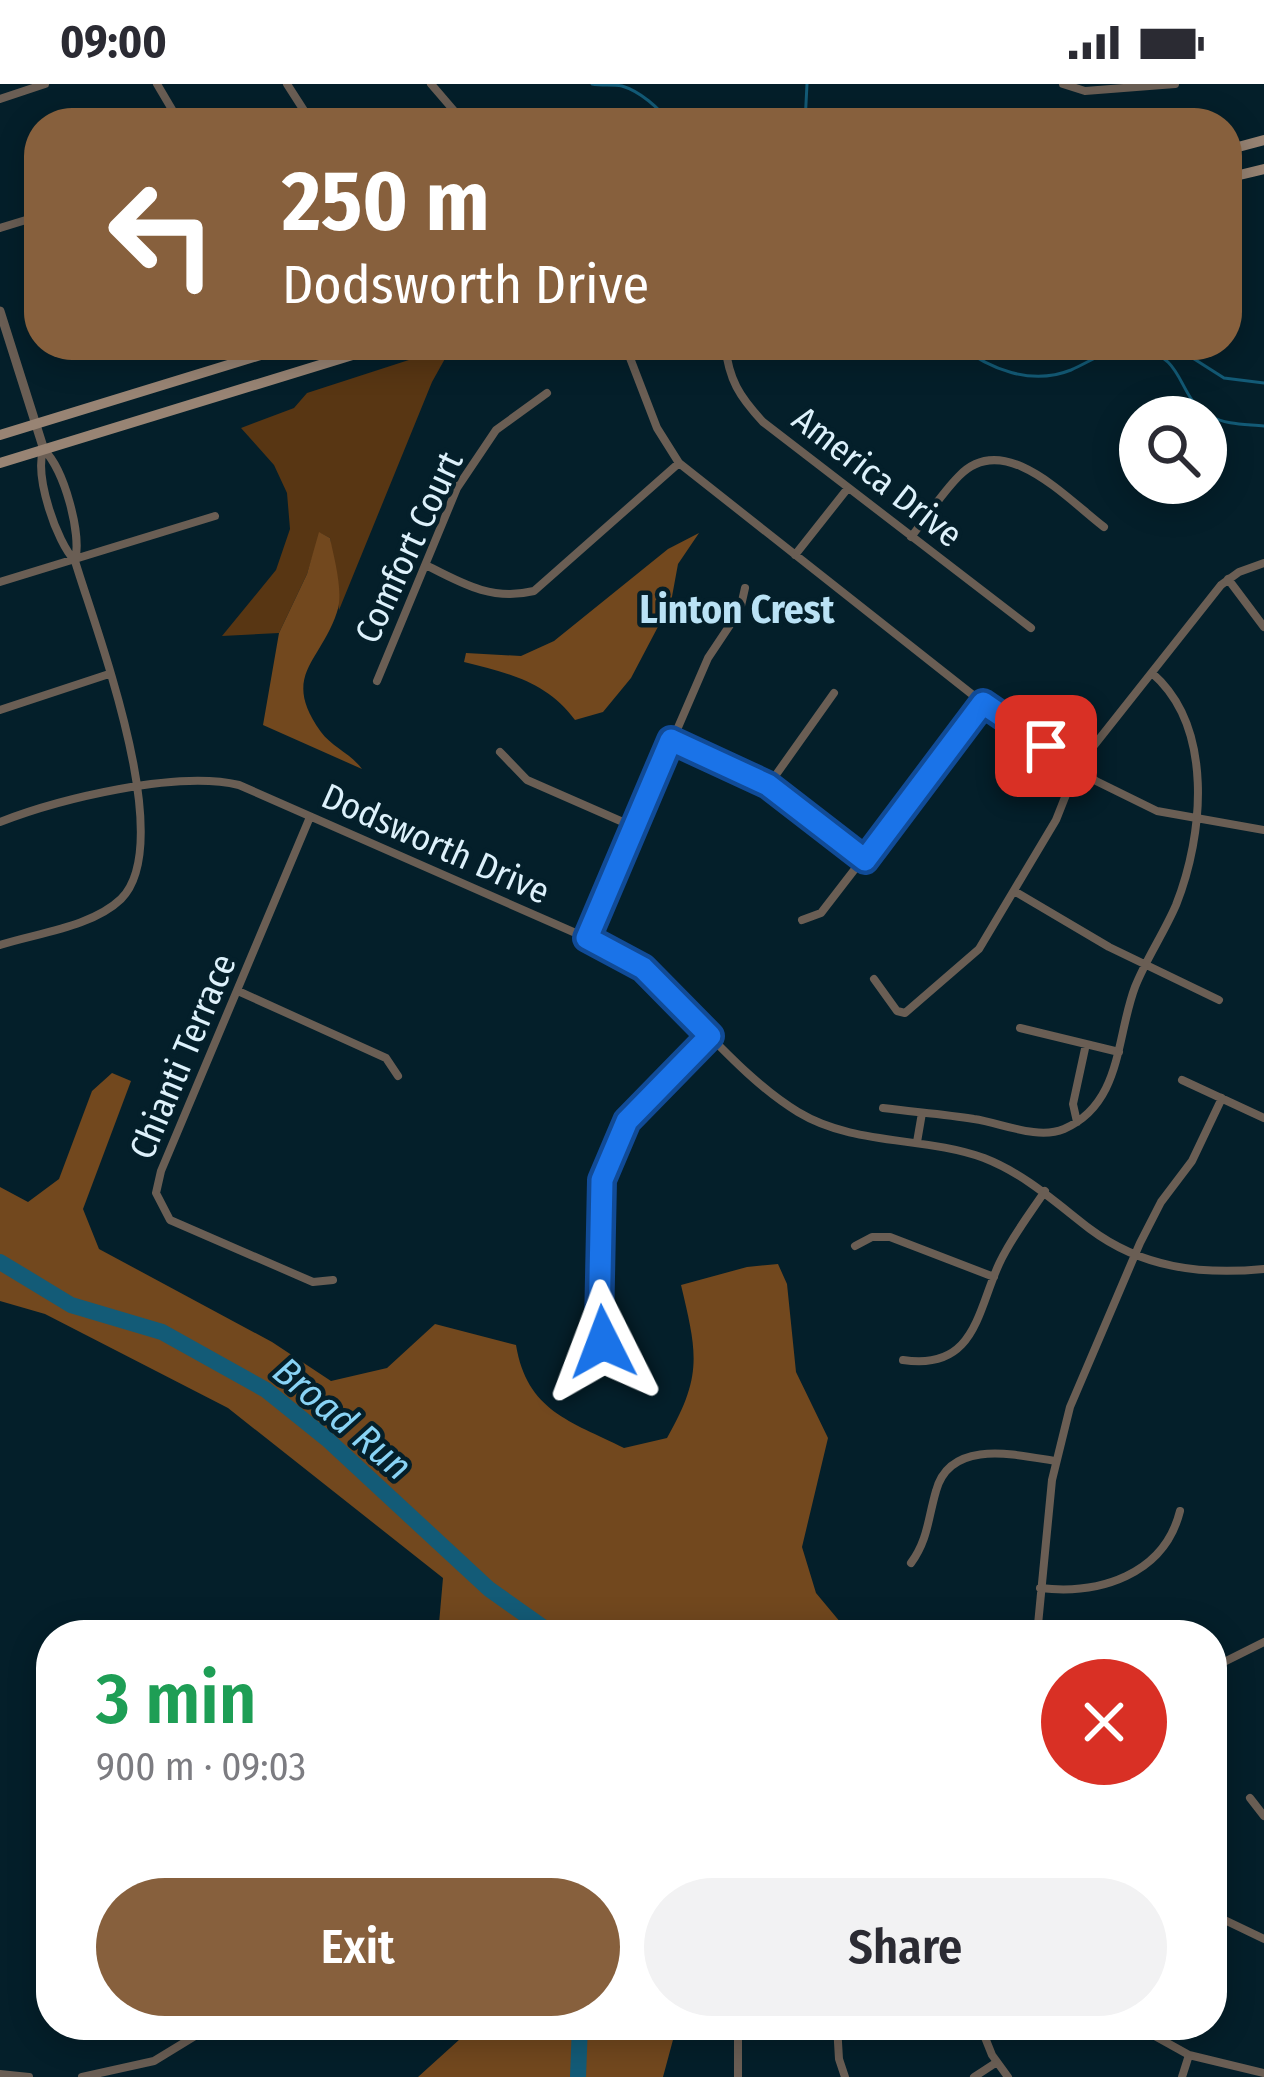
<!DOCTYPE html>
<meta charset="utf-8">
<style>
:root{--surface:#fff;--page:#f2f2f3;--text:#2b2b33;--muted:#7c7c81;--accent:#87603d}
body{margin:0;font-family:"Fira Sans Condensed",sans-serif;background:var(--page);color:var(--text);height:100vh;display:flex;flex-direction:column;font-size:45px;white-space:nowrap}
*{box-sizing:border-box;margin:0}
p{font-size:39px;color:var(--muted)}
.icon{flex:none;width:66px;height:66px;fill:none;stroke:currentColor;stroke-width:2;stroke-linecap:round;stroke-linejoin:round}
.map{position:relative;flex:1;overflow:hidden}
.sheet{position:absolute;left:36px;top:1536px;width:1191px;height:420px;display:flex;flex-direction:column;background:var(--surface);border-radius:48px;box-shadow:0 6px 30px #0003}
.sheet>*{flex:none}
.banner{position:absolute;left:24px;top:24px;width:1218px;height:252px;border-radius:48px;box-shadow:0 6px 30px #0003;background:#87603d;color:#fff;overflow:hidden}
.tools{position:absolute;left:1119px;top:312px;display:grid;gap:24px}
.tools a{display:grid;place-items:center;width:108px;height:108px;border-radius:50%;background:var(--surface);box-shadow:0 6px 30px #0003;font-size:60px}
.pin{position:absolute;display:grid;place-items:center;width:102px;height:102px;color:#fff;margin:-51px;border-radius:24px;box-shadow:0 6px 18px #0006}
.me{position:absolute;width:132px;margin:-66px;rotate:357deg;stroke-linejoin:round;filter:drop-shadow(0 0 9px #0008)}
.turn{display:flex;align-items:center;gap:42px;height:252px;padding:0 60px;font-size:54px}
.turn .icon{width:156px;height:156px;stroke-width:2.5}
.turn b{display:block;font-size:84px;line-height:102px}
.round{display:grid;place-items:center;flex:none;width:126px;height:126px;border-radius:63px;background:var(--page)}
.head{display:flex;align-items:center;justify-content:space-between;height:204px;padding:0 60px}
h1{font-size:72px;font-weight:600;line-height:90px;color:#1e9e55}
.button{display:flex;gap:24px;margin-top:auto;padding:24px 60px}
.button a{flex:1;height:138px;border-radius:72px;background:var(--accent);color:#fff;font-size:48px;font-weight:600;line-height:138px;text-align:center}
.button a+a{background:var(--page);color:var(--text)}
.status{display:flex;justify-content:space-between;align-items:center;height:84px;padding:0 60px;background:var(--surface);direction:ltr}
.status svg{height:33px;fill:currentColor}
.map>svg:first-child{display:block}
.green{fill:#583613}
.forest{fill:#72481e}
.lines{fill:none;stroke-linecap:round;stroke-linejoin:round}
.stream{stroke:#135b77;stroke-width:3}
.river{stroke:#135b77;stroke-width:16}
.minor{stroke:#6a5e54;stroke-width:8}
.tertiary{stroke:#6a5e54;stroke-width:9}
.secondary{stroke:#988474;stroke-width:10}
.route-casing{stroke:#114b97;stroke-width:30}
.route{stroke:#1a73e8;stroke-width:21}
.labels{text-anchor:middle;stroke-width:9;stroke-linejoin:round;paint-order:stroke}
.street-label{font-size:36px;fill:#ddf1fb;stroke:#041f2a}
.neighbourhood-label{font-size:39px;font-weight:bold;fill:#bae2f5;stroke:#041f2a}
.water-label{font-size:39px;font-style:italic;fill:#89d3f5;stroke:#041f2a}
</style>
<div class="status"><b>09:00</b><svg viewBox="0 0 49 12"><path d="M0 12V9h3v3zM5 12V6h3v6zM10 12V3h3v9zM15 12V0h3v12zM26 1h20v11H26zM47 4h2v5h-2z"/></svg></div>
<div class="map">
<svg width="1264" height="1993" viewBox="0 0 1264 1993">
<rect width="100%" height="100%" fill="#041f2a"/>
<path class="green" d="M452,262L432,298L339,526L330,454L320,449L307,490L279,549L222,552L276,486L290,445L287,409L274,381L241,344L294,324L307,309Z"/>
<path class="forest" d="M319,448L330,454C334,474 344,509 337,528C321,578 280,591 321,648C332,663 350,669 362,685L263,641L279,549L307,490Z
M699,449L678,480L671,518L631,594L603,628L575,636C547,598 508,589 464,578L466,569L521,572L554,557L668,465Z
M112,989L131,997L83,1125L99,1165L272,1258L331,1297L387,1284L435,1240L516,1261C527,1327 570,1337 624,1364L667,1354C703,1291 697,1269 681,1201L747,1183L778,1180L787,1200L796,1288L828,1354L802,1463L816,1509L851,1551H438L443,1494L228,1324L45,1230L0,1217V1103L28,1118L59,1095L92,1007Z
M464,1941H677L663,1993H418L460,1955Z"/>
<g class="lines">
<path class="stream" d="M592,0C602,2 612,0 622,2C639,7 660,24 669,39
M805,39L807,0
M959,261C989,285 1031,302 1071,286C1094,276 1113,260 1140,265C1187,273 1176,314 1210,332C1227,341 1245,340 1264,342
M1161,271L1191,273L1224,294L1264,299"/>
<path class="river" d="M0,1178L71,1221L162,1248L266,1306L327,1355L489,1505L554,1551
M578,1993L580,1941"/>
<path class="minor" d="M157,0L180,39
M287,0L312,39
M431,0L462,36
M1063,0L1085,7L1175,0
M0,15L45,0
M0,144L39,132
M625,261L657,344L679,379L983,619L1096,697L1157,727L1264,746
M725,261C729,296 739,312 763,338L1031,544
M44,366C64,385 82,450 75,477
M911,453C927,433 941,410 959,392C1004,345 1066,414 1104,443
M795,471L848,404
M426,481C463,500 492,517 534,507L679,379
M1228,495L1264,543
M0,498L215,432
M377,597L457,404L496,346L547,309
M0,626L109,590
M671,656L768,702L865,776
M500,668L527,696L632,742
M768,702L834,609
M310,733L161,1087L156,1109L170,1136L313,1198L333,1196
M0,738C59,715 177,686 239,701L587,854C605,864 627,872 643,884C657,895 669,911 682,924C717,959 755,1002 798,1028C854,1062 923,1052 984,1074C1025,1090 1055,1118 1090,1145C1142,1184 1201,1191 1264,1185
M1014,807L1109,863L1219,916
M802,836L821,829L983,619
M587,854L708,574L740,526L745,504
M0,861C37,849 92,843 121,815C178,758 96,547 75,477C56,457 35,393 43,367
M874,895L897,927L905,929L979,865L1056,736L1077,683L1221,501L1239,488L1264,479
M238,907L386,974L398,992
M1020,944L1119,968
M1182,996L1264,1034
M883,1024C913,1028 944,1030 974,1035C1002,1039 1037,1056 1064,1045C1122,1020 1116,953 1135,903C1146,875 1164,849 1176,821C1204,750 1214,643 1152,589
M1077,1038L1073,1020L1086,960
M917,1058L922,1029
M855,1162L872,1153H890L994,1193
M603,1258L599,1242L602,1097L627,1037L710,953
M903,1276C975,1287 977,1228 999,1180C1011,1154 1029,1131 1045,1107
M911,1479C928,1456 928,1434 936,1407C950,1354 1017,1371 1055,1377
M1040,1504C1099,1511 1164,1491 1180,1427
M1037,1551L1052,1396L1070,1323L1140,1159L1161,1118L1192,1077L1222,1014
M1212,1584L1264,1558
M1250,1714L1264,1732
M1212,1830L1264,1855
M837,1941L839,1975L845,1993
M980,1941L992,1971L1008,1993
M1135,1941L1189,1971L1264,1989
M0,1990L29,1993
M82,1993L154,1977L213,1941
M738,1993V1941
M974,1993L997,1978
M1182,1993L1189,1971"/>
<path class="tertiary" d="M0,227L44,366"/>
<path class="secondary" d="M1227,66L1264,56
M1227,94L1264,85
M0,351L293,261
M0,379L385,261"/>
</g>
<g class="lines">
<defs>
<path id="route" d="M603,1258L599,1242L602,1096L627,1037L710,952L643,884L587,854L671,656L768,701L865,776L983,619L1046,662"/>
</defs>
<use href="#route" class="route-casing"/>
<use href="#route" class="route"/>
</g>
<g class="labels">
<g class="street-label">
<text transform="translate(878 392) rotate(38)" y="13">America Drive</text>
<text transform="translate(408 463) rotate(-65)" y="13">Comfort Court</text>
<text transform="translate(436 759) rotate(24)" y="13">Dodsworth Drive</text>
<text transform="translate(182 972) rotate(-67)" y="13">Chianti Terrace</text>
</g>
<g class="neighbourhood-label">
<text x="737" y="539">Linton Crest</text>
</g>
<g class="water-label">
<text transform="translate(343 1334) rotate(40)" y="14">Broad Run</text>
</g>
</g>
</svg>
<div class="tools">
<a><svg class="icon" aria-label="search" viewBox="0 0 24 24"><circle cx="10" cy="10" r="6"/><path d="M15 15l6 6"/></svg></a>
</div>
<div class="pin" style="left:1046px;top:662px;background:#d93025"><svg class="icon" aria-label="arrive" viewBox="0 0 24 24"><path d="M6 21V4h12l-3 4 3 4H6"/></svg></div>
<svg class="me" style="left:603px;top:1258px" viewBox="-20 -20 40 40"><path d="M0-17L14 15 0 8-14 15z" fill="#1a73e8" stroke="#fff" stroke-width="4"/></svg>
<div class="banner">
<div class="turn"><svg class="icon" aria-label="left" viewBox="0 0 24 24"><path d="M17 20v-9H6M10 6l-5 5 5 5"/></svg><div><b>250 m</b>Dodsworth Drive</div></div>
</div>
<section class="sheet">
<div class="head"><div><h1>3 min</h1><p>900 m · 09:03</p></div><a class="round" style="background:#d93025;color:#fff"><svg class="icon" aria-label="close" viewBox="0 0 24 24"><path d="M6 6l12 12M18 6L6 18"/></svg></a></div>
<div class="button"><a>Exit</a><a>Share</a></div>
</section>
</div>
